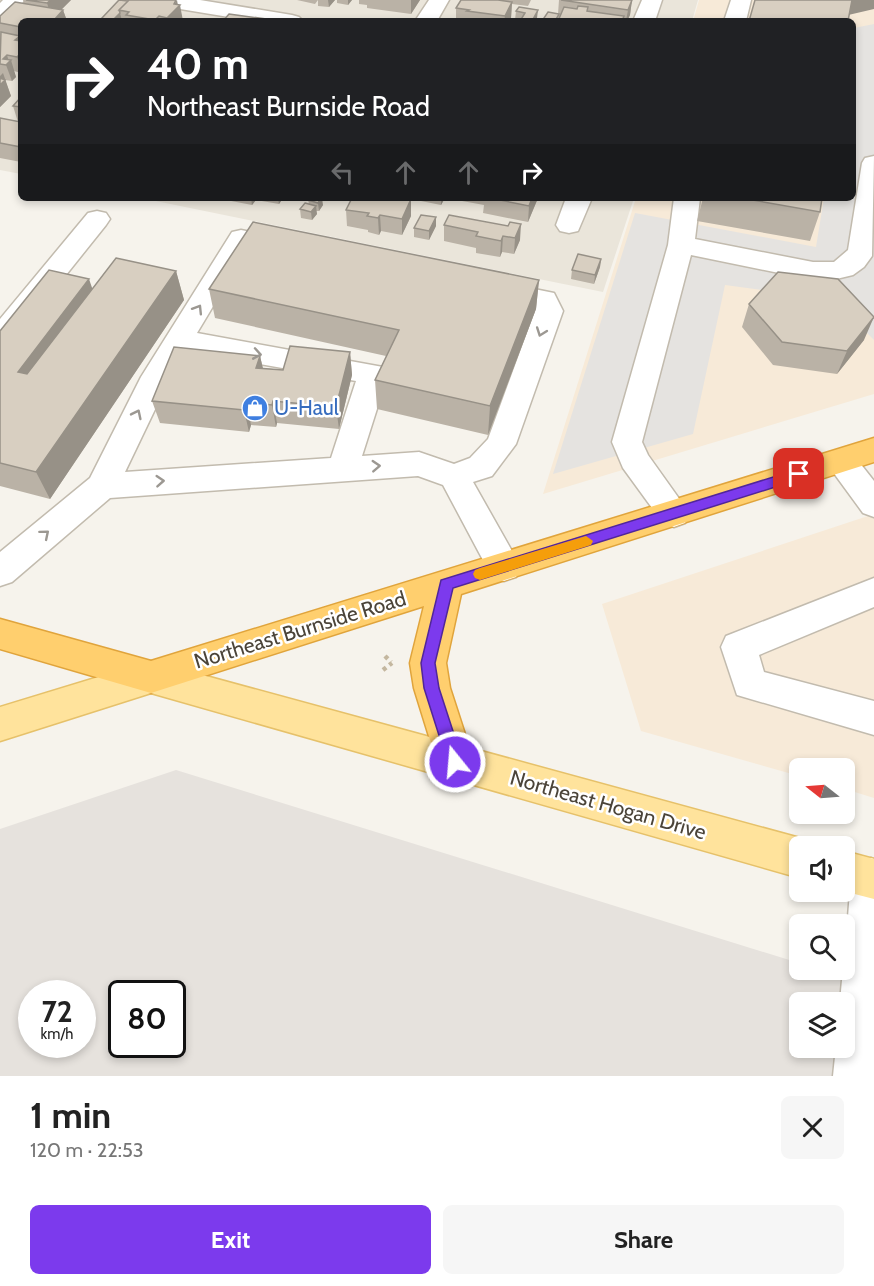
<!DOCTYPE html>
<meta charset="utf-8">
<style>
:root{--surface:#fff;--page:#f6f6f6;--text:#222;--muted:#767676;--accent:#7c3aed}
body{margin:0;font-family:Cabin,sans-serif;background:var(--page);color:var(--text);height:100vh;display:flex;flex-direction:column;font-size:22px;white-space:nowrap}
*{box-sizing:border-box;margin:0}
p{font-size:20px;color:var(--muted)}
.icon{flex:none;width:33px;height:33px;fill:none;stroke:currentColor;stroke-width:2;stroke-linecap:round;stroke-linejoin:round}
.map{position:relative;height:1076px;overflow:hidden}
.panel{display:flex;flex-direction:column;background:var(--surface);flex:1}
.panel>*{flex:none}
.hud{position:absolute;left:18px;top:18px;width:838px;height:183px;border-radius:9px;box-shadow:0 3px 9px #0003;background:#202124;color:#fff;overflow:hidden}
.needle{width:39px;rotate:287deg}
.tools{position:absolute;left:789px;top:758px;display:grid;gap:12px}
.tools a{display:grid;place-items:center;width:66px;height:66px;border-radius:9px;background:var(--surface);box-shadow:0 3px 9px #0003;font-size:30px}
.speed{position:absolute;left:18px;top:980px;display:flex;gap:12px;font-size:30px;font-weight:700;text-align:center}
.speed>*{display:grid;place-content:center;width:78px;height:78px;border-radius:50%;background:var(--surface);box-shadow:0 3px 9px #0003;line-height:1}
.speed small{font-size:15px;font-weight:400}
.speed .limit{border:3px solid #111;border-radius:9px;background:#fff;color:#111}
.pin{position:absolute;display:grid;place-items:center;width:51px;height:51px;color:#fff;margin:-26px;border-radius:12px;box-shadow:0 3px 9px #0006}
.me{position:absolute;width:66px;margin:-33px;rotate:343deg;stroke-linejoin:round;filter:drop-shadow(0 0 4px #0008)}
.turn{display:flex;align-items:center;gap:21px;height:126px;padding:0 30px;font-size:27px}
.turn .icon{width:78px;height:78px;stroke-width:2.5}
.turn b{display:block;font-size:42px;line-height:51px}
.lanes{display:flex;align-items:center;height:57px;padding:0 30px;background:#0003;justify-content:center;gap:30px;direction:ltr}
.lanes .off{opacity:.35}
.round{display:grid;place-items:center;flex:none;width:63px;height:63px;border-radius:9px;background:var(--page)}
.head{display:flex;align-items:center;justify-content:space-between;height:102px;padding:0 30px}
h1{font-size:36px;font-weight:700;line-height:45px}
.button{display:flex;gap:12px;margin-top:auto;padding:12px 30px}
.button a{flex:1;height:69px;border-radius:9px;background:var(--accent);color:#fff;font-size:24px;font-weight:700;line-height:69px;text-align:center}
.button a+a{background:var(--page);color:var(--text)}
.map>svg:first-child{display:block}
.residential{fill:#eae5da}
.commercial{fill:#f7ead8}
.industrial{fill:#e6e2dd;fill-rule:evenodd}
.parking{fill:#e5e3e0}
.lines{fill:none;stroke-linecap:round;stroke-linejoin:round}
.minor-casing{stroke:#c2bbae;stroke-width:3}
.major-casing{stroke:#e6c16a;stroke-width:3}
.highway-casing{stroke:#e0a43c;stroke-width:3}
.path{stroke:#c4b79f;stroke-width:4.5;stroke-dasharray:4 4;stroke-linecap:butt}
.minor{fill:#fff;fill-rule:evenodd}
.major{fill:#ffe39c;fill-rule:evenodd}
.highway{fill:#ffcf6e;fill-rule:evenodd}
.wall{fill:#bab2a6}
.shaded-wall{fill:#979187}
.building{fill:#d8cfc1;stroke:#979187;stroke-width:1.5}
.oneway{stroke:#9c9892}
.route{fill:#7c3aed;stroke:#51269a;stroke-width:1.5}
.slow{fill:#f59e0b}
.labels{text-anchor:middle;stroke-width:5;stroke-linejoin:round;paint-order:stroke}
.shop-label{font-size:21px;fill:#366cbe;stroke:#fff;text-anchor:start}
.street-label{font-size:21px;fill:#4b4439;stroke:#fff}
</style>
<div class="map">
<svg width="874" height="1076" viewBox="0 0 874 1076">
<rect width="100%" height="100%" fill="#f6f3ec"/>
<path class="residential" d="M0,0H698L692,21H21V174L0,170Z
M141,198H634L603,292Z"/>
<path class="commercial" d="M699,0H874V394L543,494L636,198H854V21H693Z
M874,514V798L845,789L844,768H800L799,776L641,731L602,604Z"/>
<path class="industrial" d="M176,770L799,963L800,969H818L874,986V1076H0V829ZM32,993H82V1044H32ZM122,993H172V1044H122ZM800,1002H844V1047H800Z"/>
<path class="parking" d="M874,24V340L834,300L725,285L693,434L553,474L635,213L816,247L824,198H854V28Z"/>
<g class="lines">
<defs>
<path id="minor" d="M3,0H25L7,18L0,20V3Z
M152,0H200L292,15L299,17L303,21H253L162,6L155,4Z
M429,0H449L437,21H415Z
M642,0H662L655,21H633Z
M731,0H751L746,21H724Z
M874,156L872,256L864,267L853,275L832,280H813L691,255L642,442L648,455L690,514L685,523L674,527L663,523L623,468L612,442L668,245L674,198H700L695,239L813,262H834L848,250L862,163L865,158Z
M566,198H592L578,231L569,233L560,231L556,225Z
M97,211L106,213L110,219L106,225L10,345L0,348V319L88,213Z
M241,230L294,241L298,247L294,253L285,255L248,248L197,333L383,367L388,374L362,456L419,452L454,464L470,458L488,439L535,311L533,307L485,296L481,290L485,284L495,281L554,293L563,311L516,444L492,476L473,482L521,567L516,577L504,581L492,577L443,485L418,476L110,498L12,582L0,586V552L90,478L141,377L232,232ZM186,351L356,381L331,458L125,472L170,378Z
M841,449L852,453L874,481V517L863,513L825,461L830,453Z
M874,578V607L759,655L764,672L874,701V735L737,695L721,647L726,636Z
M871,858L874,859V1076H833L836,1047H844V1002H840L843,969H844L851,878L857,864Z"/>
<path id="major" d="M151,661L800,838L815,846H800V878L151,693L0,741V707Z
M844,851L874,859V899L843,891Z"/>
<path id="highway" d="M874,438V462L461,594L446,663L450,688L474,762L469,775L455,780L441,775L414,688L410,663L424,606L151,693L0,649V619L151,661Z"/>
</defs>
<use href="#minor" class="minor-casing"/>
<use href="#major" class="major-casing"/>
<use href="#highway" class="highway-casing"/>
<path class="path" d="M385,656L391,662
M383,670L392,663"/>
<use href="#minor" class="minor"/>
<use href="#major" class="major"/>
<use href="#highway" class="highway"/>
</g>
<path class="wall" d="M23,0H71L61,10H63L67,21H21V73L14,71L16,77L12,81L5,80L11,96L0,107V16L24,4Z
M119,0L178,4L183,21H102L101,19Z
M297,0H318L315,4Z
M318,0H335L329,7L318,6Z
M337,0H352L348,5L337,3Z
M359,0H420L411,14L367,8V5L359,4Z
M461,0H531L528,6L512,4L511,18L510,21H456V8Z
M559,0H632L630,15L627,21H542L558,14Z
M519,7L537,18L536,21H520L515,20L516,11Z
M21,97V162L0,158V118L18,122L13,106Z
M225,198H283L279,204L256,200L252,205L226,200Z
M310,198L323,205L319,211H316L317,214L312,220L301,218L300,209L309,204L308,200Z
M352,198H445L441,205L411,199V216L402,235L381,231L379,235L368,232V230L347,226L346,210Z
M463,198H538L528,222L483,213L484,205L462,201Z
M703,198H822L820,212L810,241L697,221Z
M449,215L520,240L514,254L502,252L500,257L476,253V248L444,241V225Z
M436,217V226L429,240L414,237V228Z
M601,259L600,267L594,284L571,279L572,270Z
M176,271L184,300L50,499L0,486V331L93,288Z
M539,280L536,309L488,435L377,409L375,380L386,356L215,318L209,289Z
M749,304L864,340L837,374L773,365L742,327Z
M350,352L352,375L339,429L277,423L276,427L251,425L249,432L160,423L152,401L260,356L263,368L283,370Z"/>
<path class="shaded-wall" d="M51,0H71L52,19L47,3Z
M177,0L178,6L180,5L183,21H168L167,18L174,4Z
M328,0H335L329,7Z
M348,0H352L348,5Z
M411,0H420L411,14Z
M632,0L630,15L627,21H626L628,10Z
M849,0H874V9L844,16Z
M512,2L511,18L510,21H504L505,16Z
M63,10L67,21H56L55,19Z
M538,10L537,18L536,21H532Z
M120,13L122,21H112Z
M20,36L21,40V69L17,57L15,40Z
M7,55L9,62L11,60L16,77L12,81L6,65L3,59Z
M3,73L11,96L0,107V76Z
M251,198H256V200L252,205Z
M278,198H283L279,204Z
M321,198H322L323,205L319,211L318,203Z
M441,198H445L441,205Z
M532,198H538L528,222L529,206Z
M411,199V216L402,235V219Z
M316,206L317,214L312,220L311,212Z
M380,215L381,231L379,235L378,218Z
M436,217V226L429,240V231Z
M521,224L520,240L514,254L515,238Z
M503,236L502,252L500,257L501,241Z
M601,259L600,267L594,284L595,275Z
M176,271L184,300L50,499L36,472Z
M89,279L99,308L31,401L18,372Z
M539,280L536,309L488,435L490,406Z
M874,317L864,340L837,374L847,351Z
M350,352L352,375L339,429L336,407Z
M260,356L265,378L256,368Z
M273,401L277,423L276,427L272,405Z
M246,402L251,425L249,432L244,410Z"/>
<path class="building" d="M26,0H51L47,3Z
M119,0L128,1L119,10L120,13L112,21L101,19Z
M129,0H176L174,4L180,5L167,18L159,16L155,20L126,15L129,12L119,10Z
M461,0H498L512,2L505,16L467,11L469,10L456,8Z
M561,0H632L628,10Z
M755,0H852L848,21H749Z
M15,2L63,10L55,19L64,20L21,21V27L0,23V16Z
M578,6L588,7L587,11L624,16L622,21H558L564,7L577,9Z
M519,7L538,10L532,21H520L525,13L516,11Z
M548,12L559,14L555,21H542Z
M229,14L281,21H223Z
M1,32L20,36L15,40L21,41V53L17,57L7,55L3,59L11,60L6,65L0,64Z
M0,78L5,80L0,85Z
M21,97V107L13,106Z
M0,118L21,122V147L0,143Z
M310,198H321L318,203L308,200Z
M352,198H405L411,199L402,219L380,215L378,218L367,216L369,213L346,210Z
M490,198H532L529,206Z
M741,198H822L820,212Z
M305,203L316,206L311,212L300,209Z
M421,215L436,217L429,231L414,228Z
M449,215L508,226L510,222L521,224L515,238L503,236L501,241L476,236L478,232L444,225Z
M253,222L539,280L490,406L375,380L399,330L209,289Z
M578,254L601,259L595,275L572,270Z
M116,258L176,271L36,472L0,463V331L49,270L89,279L18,372L27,374Z
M778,272L838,279L874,317L847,351L782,342L749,304Z
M290,346L350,352L336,407L273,401L272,405L246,402L244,410L152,401L174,347L260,356L256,368L283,370Z"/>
<defs><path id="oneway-chevron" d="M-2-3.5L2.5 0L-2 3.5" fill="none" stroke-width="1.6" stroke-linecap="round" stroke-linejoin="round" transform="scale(1.5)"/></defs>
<g class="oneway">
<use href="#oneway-chevron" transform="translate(198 309) rotate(-58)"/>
<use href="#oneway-chevron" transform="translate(541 332) rotate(110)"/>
<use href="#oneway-chevron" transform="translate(257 354) rotate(10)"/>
<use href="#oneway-chevron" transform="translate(137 414) rotate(-64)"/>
<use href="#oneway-chevron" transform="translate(376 466) rotate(-3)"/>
<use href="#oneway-chevron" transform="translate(160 481) rotate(-4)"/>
<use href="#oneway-chevron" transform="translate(45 534) rotate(-40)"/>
</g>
<path class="route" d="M799,469L804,470L806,474L804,478L453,588L435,663L439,688L463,762L460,767L455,770L449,767L424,688L421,663L441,580Z"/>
<path class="slow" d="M586,536L593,541L591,545L480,580L475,578L473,574L475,570L480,568Z"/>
<defs>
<symbol id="shop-disc" viewBox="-11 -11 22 22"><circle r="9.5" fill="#3f7fe0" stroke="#fff"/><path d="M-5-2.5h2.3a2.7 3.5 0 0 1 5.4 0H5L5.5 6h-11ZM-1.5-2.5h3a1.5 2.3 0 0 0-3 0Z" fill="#fff"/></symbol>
</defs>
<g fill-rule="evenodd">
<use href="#shop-disc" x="240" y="393" width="30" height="30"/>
</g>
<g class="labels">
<g class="shop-label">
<text x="274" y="415">U-Haul</text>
</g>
<g class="street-label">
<text transform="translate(300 630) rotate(-17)" y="7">Northeast Burnside Road</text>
<text transform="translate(608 805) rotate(16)" y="7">Northeast Hogan Drive</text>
</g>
</g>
</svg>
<div class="tools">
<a><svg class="needle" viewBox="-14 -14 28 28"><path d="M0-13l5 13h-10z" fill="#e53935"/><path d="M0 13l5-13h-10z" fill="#767676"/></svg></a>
<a><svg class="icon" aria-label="sound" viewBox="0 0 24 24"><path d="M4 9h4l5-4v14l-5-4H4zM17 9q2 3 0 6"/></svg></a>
<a><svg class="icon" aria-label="search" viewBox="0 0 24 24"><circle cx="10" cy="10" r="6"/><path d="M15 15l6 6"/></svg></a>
<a><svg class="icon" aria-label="layers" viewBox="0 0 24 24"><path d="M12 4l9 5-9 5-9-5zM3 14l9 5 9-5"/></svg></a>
</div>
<div class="speed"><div>72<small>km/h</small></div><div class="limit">80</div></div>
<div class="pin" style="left:799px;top:474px;background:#d93025"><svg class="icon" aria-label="arrive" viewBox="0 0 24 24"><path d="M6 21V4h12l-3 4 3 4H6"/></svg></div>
<svg class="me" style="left:455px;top:762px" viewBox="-20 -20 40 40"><circle r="17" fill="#7c3aed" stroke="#fff" stroke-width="3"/><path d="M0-11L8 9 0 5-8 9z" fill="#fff"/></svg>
<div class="hud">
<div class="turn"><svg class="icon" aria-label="right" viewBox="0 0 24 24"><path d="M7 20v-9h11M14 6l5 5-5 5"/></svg><div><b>40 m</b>Northeast Burnside Road</div></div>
<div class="lanes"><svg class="icon off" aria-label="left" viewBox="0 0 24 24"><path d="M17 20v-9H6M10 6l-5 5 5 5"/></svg><svg class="icon off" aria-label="ahead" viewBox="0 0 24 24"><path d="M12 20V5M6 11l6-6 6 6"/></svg><svg class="icon off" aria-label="ahead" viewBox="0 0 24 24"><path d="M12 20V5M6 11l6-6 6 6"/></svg><svg class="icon" aria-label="right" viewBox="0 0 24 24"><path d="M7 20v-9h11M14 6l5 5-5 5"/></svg></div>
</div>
</div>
<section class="panel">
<div class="head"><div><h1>1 min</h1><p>120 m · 22:53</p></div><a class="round"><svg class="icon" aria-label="close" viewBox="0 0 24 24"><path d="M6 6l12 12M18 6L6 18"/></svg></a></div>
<div class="button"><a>Exit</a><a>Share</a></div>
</section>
